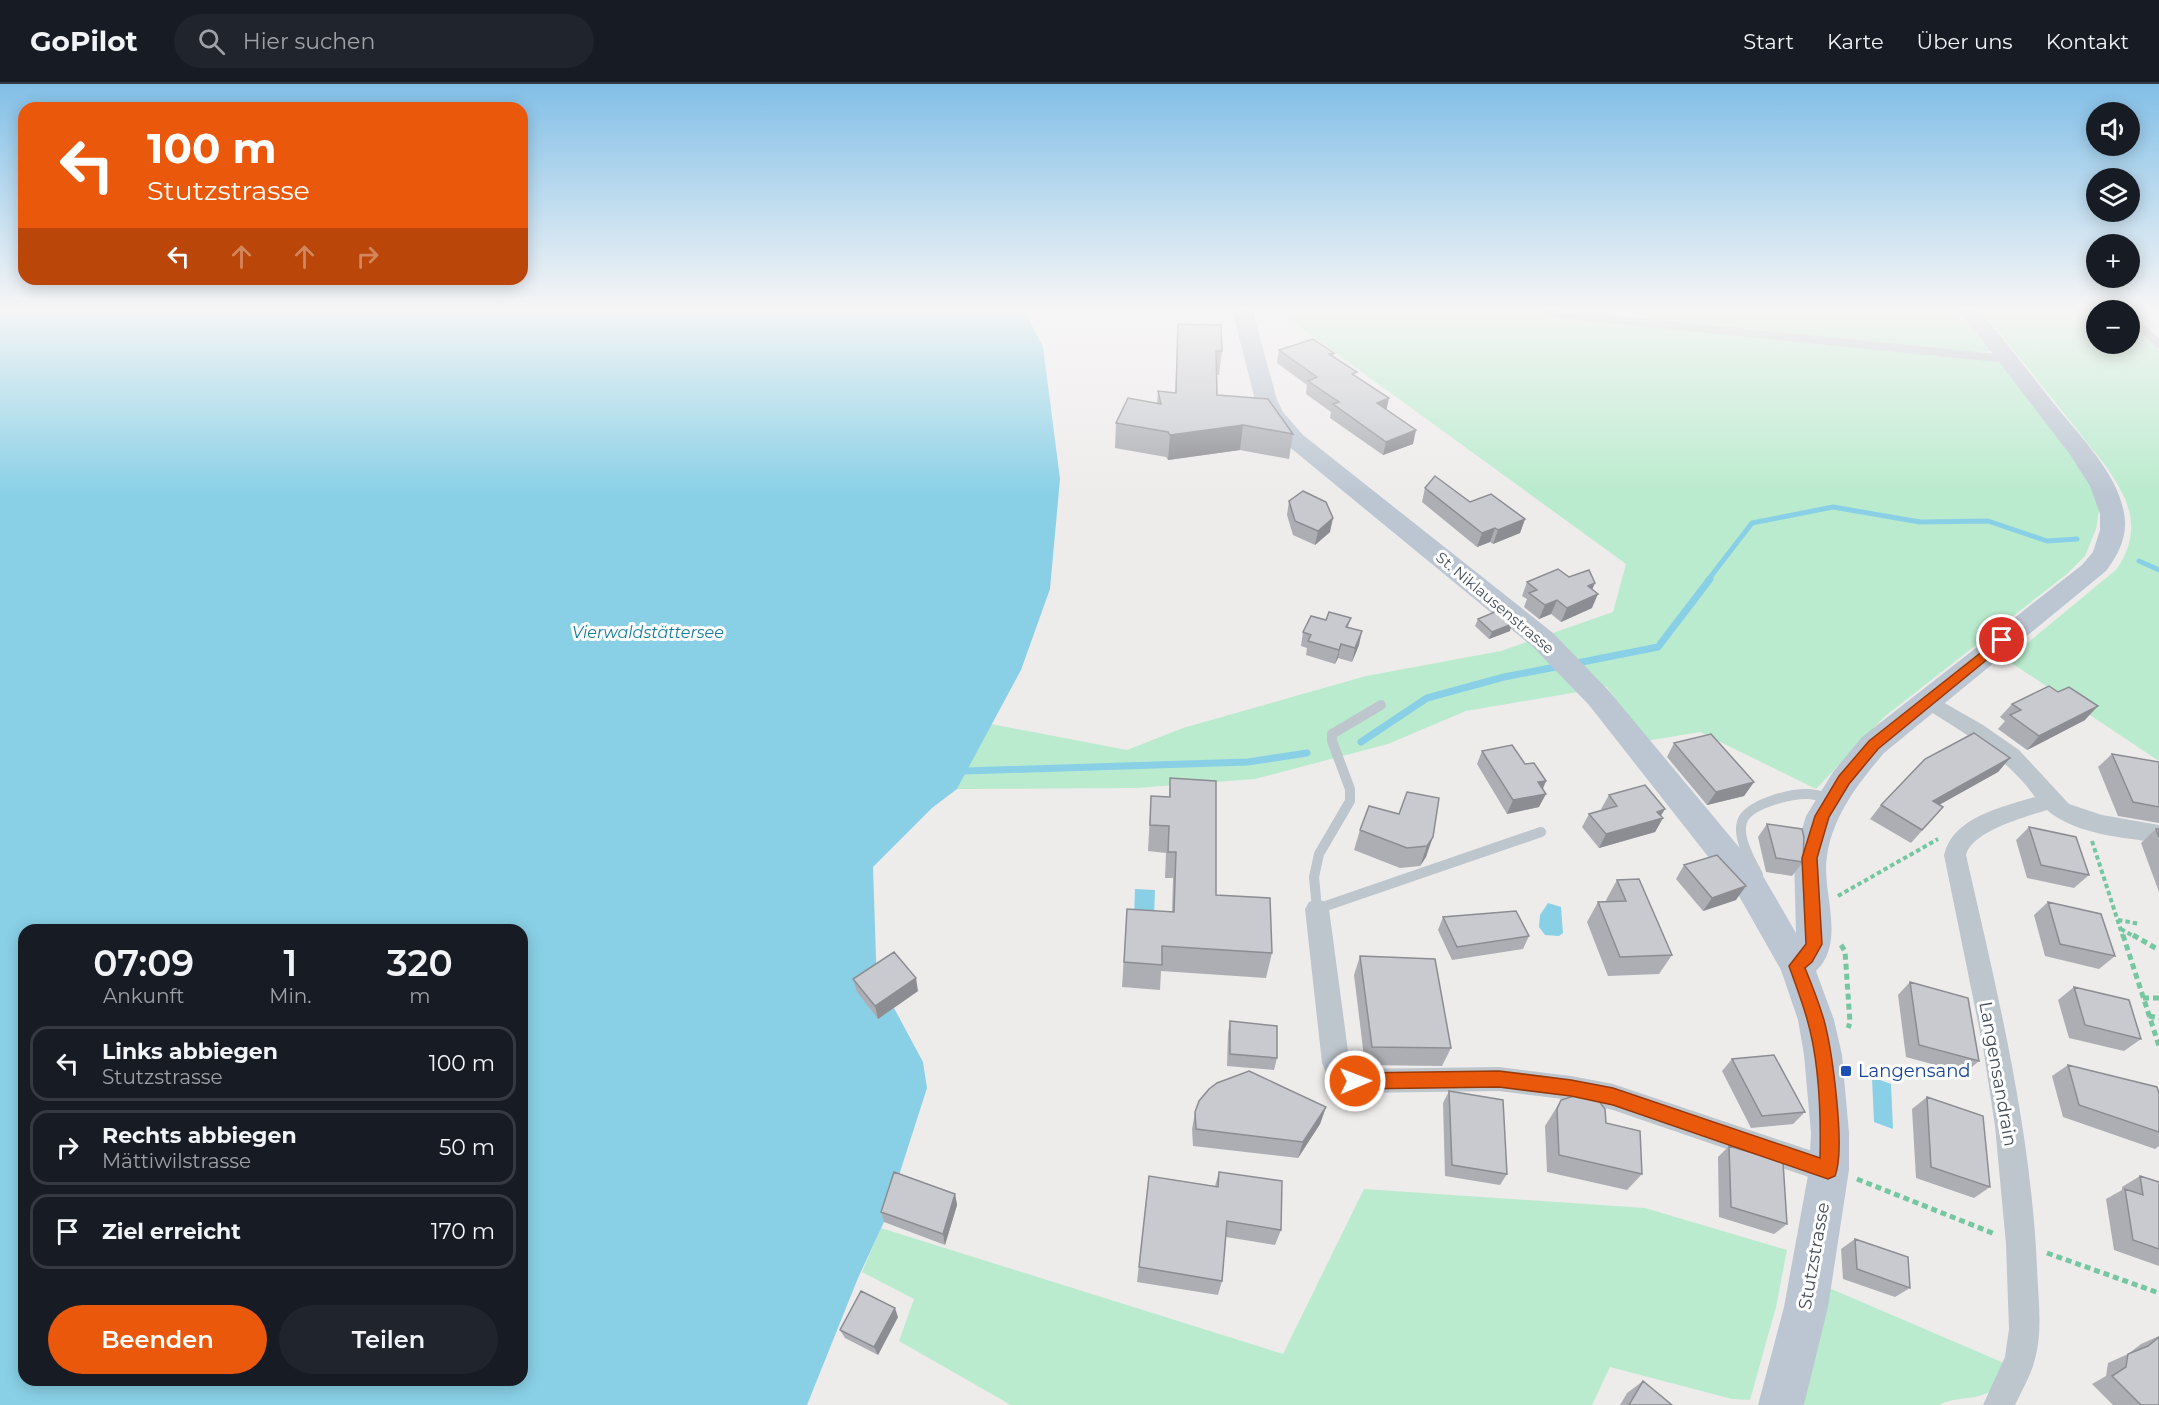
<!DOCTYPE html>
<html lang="de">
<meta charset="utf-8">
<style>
:root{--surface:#171b24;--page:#20242c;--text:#f1f3f6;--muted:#9ea1a6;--line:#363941;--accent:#ea580c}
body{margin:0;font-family:Montserrat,sans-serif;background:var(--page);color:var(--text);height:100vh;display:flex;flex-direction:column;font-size:22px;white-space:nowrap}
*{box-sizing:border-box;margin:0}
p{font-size:20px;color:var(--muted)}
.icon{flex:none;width:33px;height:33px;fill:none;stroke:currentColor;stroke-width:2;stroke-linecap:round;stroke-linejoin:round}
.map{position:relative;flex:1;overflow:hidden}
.sheet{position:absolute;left:18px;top:840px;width:510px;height:462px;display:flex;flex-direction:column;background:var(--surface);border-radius:18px;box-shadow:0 3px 15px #0003}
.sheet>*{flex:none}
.guide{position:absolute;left:18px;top:18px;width:510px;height:183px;border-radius:18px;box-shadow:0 3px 15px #0003;background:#ea580c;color:#fff;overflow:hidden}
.fabs{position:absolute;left:2086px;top:18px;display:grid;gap:12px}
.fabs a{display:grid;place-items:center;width:54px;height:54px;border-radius:50%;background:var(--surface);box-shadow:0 3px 15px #0003;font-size:30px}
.pin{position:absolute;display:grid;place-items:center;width:51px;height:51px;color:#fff;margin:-26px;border:3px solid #fff;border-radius:50%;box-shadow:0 2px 6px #0007}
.me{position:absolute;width:66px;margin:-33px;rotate:89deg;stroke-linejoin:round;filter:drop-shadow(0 0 4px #0008)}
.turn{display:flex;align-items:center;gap:21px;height:126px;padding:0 30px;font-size:27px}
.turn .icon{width:78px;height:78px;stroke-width:2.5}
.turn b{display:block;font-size:42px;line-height:51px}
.lanes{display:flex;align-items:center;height:57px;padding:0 30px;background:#0003;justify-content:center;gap:30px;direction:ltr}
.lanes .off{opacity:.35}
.eta{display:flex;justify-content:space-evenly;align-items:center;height:102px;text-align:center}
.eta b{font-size:36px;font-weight:600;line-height:42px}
.action{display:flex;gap:12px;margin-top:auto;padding:12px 30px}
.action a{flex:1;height:69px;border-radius:36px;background:var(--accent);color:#fff;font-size:24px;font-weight:600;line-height:69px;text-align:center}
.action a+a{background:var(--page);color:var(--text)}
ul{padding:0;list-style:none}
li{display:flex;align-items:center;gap:18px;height:75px;margin:0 12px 9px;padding:0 18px;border:3px solid var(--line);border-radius:18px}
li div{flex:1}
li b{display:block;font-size:22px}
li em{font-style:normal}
header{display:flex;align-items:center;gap:36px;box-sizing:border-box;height:84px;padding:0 30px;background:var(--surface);border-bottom:2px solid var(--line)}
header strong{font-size:28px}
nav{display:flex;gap:33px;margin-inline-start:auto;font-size:21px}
.search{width:420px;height:54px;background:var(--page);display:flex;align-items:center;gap:15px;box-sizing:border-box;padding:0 21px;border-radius:33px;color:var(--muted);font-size:22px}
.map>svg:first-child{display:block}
.green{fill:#baebce}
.water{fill:#89d0e6;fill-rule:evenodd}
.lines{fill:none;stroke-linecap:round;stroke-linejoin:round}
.stream-far1{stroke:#89d0e6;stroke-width:5}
.stream{stroke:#89d0e6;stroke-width:7}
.path-far1{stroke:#74c7a1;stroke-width:4;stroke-dasharray:4.5 3;stroke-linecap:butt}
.path{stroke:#74c7a1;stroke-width:5;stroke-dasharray:6 4;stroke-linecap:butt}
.lane-far1{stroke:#bdc5cd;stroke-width:8}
.lane{stroke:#bdc5cd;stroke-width:10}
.street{fill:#bdc5cd;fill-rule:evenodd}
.secondary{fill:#bcc6d2;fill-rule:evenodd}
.wall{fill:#acaeb3}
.shaded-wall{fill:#8c8d92}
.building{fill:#c8cad0;stroke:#8c8d92;stroke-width:1.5}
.route{fill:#ea580c;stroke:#983908;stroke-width:1.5}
.transit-dot{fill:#1a4fb4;stroke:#fff;stroke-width:2}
.labels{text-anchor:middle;stroke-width:6;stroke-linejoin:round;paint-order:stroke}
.street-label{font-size:15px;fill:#454e57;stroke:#fff}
.water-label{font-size:16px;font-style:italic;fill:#137b9d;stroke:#fff}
.near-transit-label{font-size:18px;fill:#164399;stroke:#fff;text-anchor:start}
.near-street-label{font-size:18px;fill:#454e57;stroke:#fff}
</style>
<header>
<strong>GoPilot</strong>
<div class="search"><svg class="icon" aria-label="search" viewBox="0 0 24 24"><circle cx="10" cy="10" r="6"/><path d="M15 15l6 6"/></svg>Hier suchen</div>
<nav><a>Start</a><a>Karte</a><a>Über uns</a><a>Kontakt</a></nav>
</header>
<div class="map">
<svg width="2159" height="1321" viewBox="0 0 2159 1321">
<rect width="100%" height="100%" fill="#eeebeb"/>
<path class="green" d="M1275,225H1536L1554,230L1986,275L2003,280L2057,348L2094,406L2099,427L2096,445L2085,472L2067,490L1884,633L1816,705L1700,648L1646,657L1607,603L1466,627L1388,660L1255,695L1137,704L957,705L991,640L1127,666L1183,644L1366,592L1501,567L1613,528L1626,480Z
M1645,225H1945L1963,239L1972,241L1994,267L1969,268L1643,236Z
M1981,225H2127V226H2097V260H2130V235L2159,266V677L2007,576L2117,485C2143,445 2130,417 2105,381Z
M1364,1105L1645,1124L1787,1166L1776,1223L1750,1316L1732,1315L1610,1283L1592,1321H1011L899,1257L914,1215L862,1188L881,1144L1283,1270Z
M1829,1204L2004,1279C2002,1286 2000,1296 1996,1302C1984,1318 1955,1311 1940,1321H1803Z"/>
<path class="water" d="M0,225H1024L1043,263L1060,395L1050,505L1021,586L957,705L932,724L873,783L878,934L894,924L923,978L927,1004L884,1138L858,1194L807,1321H0ZM24,846H522V1296H24Z
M1135,805L1155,806L1154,836L1134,835Z
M1548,819L1561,823L1563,849L1559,852L1545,851L1539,843L1540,831Z
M1872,993L1891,1000L1893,1045L1874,1038Z"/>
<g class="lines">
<path class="stream-far1" d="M2139,477L2159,486
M1708,496L1752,439L1833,423L1920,438L1988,437L2047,457L2077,455"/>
<path class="stream" d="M1572,580L1658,563L1710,495
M1361,658L1427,614L1504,593L1561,582
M966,687L1248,678L1307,669"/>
<path class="path-far1" d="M2092,757L2123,853
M1838,812L1938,755
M2118,836L2140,840
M2121,845L2135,853"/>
<path class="path" d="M2123,851L2159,962
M2133,851L2159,866
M1841,861L1845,867L1850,939L1848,944
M2143,914H2159
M2149,932L2159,934
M1857,1095L1995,1150
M2047,1169L2159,1209"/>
<path class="lane-far1" d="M1542,225L1558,230L2007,275
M2131,225L2138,240L2159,260"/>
<path class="lane" d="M1381,621L1332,650V657L1350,705V717L1319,770L1314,793L1317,825L1541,748
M1758,791C1751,777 1737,754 1742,738C1747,720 1792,709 1809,710C1817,711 1824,713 1832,714"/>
<path class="street" d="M1927,609L1983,641L2019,666L2069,720L2102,731L2159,741V759C2122,753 2076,751 2047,726C2025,733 1972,747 1966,771C1997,907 2031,1044 2037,1184C2038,1213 2043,1246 2035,1275C2031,1291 2022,1306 2015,1321H1983L2005,1273L2009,1245L2006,1160L1995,1042L1983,963L1944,771C1953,733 2002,723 2035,713C2005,671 1962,648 1920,621L1917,616L1920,611Z
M1317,815L1325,818L1329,825L1350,982L1355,985L1499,983L1571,992L1613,1000L1839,1076L1843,1086L1839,1096L1829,1100L1613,1026L1571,1016L1499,1007L1355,1009L1331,1000L1322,979L1305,825L1309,818Z"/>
<path class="secondary" d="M1232,225H1252L1277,316L1283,328L1303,351L1553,549L1609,607L1763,792L1796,849L1794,773L1806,732L1833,688L1862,653L2082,481L2093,468L2100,446V430L2090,402L2069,369L1958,225H1978C2004,256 2030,289 2055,321C2081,354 2122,393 2125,437C2126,456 2117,472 2106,487L1884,669C1858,700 1833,731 1827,772C1821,808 1847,857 1816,887L1834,936L1842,971L1849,1049V1086L1828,1223L1804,1321H1758L1784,1223L1809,1086L1811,1049L1804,971L1798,936L1781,886L1739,812L1589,621L1533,563L1287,361L1265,335L1255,316Z"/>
</g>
<path class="wall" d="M1178,240L1222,267L1219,291H1217V311L1293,350L1289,375L1240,366L1168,376L1166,373L1115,364L1116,339L1157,319L1158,307L1175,309Z
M1279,266L1334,269L1333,273L1356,292L1386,325L1413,360L1383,371L1330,334L1331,328L1306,310L1307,301L1277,279Z
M1425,404L1525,435L1520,449L1493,460L1490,458L1477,463L1422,418Z
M1289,417L1330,448L1315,461L1293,451L1287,431Z
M1569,493L1592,506V524L1561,538L1551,530L1539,535L1524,523L1527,515L1522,512L1527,498Z
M1351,534L1348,543L1359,561L1352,578L1338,574L1335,580L1306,571L1307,564L1301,562L1303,548L1326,536Z
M1478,535L1510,547L1489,555L1475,542Z
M2012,620L2085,636L2027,666L1998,645L2005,637L2000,633Z
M1674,659L1754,698L1744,712L1707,721L1667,673Z
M1482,667L1525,680L1546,697L1543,705L1539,723L1507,730L1477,680Z
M2112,670L2159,678V739L2118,732L2098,683Z
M2010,674L1998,688L1939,721L1943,723L1911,759L1870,735L1881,721Z
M1170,694L1216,811L1272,869L1266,894L1161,887L1160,906L1122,903L1127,825L1172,828L1173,794H1165L1166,769L1148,767L1151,712L1169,713Z
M1609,711L1661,732L1663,734L1655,748L1599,764L1582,743L1589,730L1602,726L1601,725Z
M1439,714L1426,773L1420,782L1400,784L1354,766L1360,746L1399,730Z
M1767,740L1803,778L1792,792L1766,788L1758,753Z
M2029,743L2089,791L2074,804L2027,794L2016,756Z
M2156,745H2159V808L2141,759Z
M1684,781L1736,816L1703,827L1676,795Z
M1617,796L1672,871L1659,890L1608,892L1587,838L1598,818H1607L1606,816Z
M2048,818L2115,872L2099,885L2045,872L2034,831Z
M1443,833L1529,852L1523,865L1452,876L1438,846Z
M1360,872L1451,964L1442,982L1365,981L1354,891Z
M853,895L918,907L878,935L857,908Z
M1910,898L1979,977L1965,989L1906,973L1898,911Z
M2074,903L2141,955L2124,967L2069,954L2058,916Z
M1230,937L1277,974L1274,986L1227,982L1228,949Z
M1732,975L1805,1028L1793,1040L1751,1044L1722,987Z
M2068,981L2159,1009V1062L2155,1065L2063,1033L2052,992Z
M1449,1007L1507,1090L1500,1101L1445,1092L1443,1019Z
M1927,1013L1990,1103L1974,1114L1916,1094L1912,1025Z
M1561,1016L1606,1039L1642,1090L1627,1106L1547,1088L1545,1042L1550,1034Z
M1326,1023L1320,1040L1298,1074L1193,1062L1192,1045L1195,1028Z
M1729,1062L1787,1140L1774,1150L1719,1133L1718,1073Z
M1219,1088L1281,1146L1275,1161L1226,1153L1222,1197L1218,1211L1137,1198L1149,1092L1215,1102Z
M2140,1092L2159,1098V1182L2114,1166L2106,1115L2122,1106V1103Z
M955,1110L957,1121L945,1161L884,1138L881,1128Z
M1855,1155L1910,1204L1895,1213L1843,1195L1841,1165Z
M898,1233L878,1271L845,1254L840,1246Z
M2159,1252V1321H2113L2092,1300L2106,1292L2108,1279L2128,1270L2141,1260Z
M1643,1297L1672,1321H1620L1627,1309Z"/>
<path class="shaded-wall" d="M1389,314L1386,328L1377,319Z
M1243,341L1240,366L1168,376L1170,351Z
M1416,346L1413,360L1383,371L1386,358Z
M1333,434L1330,448L1315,461L1318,447Z
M1525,435L1520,449L1493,460L1498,446Z
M1495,444L1490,458L1477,463L1482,449Z
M1595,499L1589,513L1588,502Z
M1598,510L1592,524L1561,538L1567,524Z
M1557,516L1551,530L1539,535L1545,521Z
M1512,540L1510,547L1489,555L1492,548Z
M1362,547L1359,561L1352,578L1355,564Z
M1341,560L1338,574L1335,580L1339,566Z
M2098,622L2085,636L2027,666L2039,652Z
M2010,674L1998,688L1921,731L1933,717Z
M1546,697L1540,710L1538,698Z
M1754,698L1744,712L1707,721L1716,708Z
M1546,710L1539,723L1507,730L1513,716Z
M1665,725L1659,735L1663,734L1655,748L1599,764L1606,750L1657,728Z
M1433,753L1426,773L1420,782L1427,762Z
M1746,802L1736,816L1703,827L1712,814Z
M916,894L918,907L878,935L875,922Z
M1326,1023L1320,1040L1298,1074L1303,1058Z
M955,1110L957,1121L945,1161L943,1150Z
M895,1224L898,1233L878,1271L874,1263Z"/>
<path class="building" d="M1178,240L1221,241L1222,267H1216L1217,311L1268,315L1293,350L1243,341L1170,351L1168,348L1116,339L1128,314L1161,320L1158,307L1176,309Z
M1313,255L1334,269L1329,270L1357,288L1352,290L1389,314L1377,319L1416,346L1386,358L1333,320L1339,318L1308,297L1317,293L1279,266Z
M1435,392L1470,418L1491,410L1525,435L1498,446L1495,444L1482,449L1425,404Z
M1303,407L1326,418L1333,434L1318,447L1295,437L1289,417Z
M1558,485L1569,493L1589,486L1595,499L1588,502L1598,510L1567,524L1557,516L1545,521L1529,509L1537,506L1527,498Z
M1497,527L1512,540L1492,548L1478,535Z
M1329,528L1351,534L1346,543L1362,547L1355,564L1341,560L1339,566L1308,557L1311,551L1303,548L1311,532L1326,536Z
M2049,602L2058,608L2069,603L2098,622L2039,652L2010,631L2021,626L2012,620Z
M1974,649L2010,674L1933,717L1943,723L1922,746L1881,721L1925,675Z
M1711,650L1754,698L1716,708L1674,659Z
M1512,661L1525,680L1534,679L1546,697L1538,698L1546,710L1513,716L1482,667Z
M2112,670L2159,678V723L2133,718Z
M1170,694L1216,697V811L1270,814L1272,869L1162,862V881L1124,878L1127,825L1174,828L1176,768H1168L1169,742L1150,741L1151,712L1170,713Z
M1645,701L1665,725L1657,728L1663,734L1606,750L1589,730L1617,722L1609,711Z
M1407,708L1439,714L1433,753L1427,762L1407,764L1360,746L1369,722L1399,730Z
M1767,740L1802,745L1804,753L1803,778L1776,774Z
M2029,743L2076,753L2089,791L2041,781Z
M2156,745H2159V753Z
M1717,771L1746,802L1712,814L1684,781Z
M1639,795L1672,871L1620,873L1598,818L1626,817L1617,796Z
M2048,818L2101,830L2115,872L2060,860Z
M1516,827L1529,852L1457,863L1443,833Z
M894,868L916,894L875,922L853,895Z
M1360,872L1435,875L1451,964L1372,963Z
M1910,898L1968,914L1979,977L1919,961Z
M2074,903L2129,916L2141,955L2085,941Z
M1230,937L1277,942V974L1230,970Z
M1774,971L1805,1028L1762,1032L1732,975Z
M2068,981L2157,1003L2159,1009V1048L2079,1021Z
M1249,987L1326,1023L1303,1058L1196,1045L1195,1028L1199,1017L1209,1005L1217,999Z
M1449,1007L1503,1016L1507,1090L1452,1081Z
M1574,1012L1598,1016L1605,1025L1606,1039L1640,1047L1642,1090L1559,1071L1557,1025L1561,1016Z
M1927,1013L1983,1032L1990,1103L1931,1083Z
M1729,1062L1783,1078L1787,1140L1731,1123Z
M894,1088L955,1110L943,1150L881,1128Z
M1219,1088L1282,1097L1281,1146L1227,1137L1222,1197L1139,1183L1149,1092L1218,1103Z
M2140,1092L2159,1098V1165L2133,1156L2125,1105L2143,1111Z
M1855,1155L1908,1173L1910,1204L1857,1185Z
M861,1207L895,1224L874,1263L840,1246Z
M2159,1253V1321H2141L2112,1292L2126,1283L2128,1270L2148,1262Z
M1643,1297L1672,1321H1629Z"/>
<linearGradient id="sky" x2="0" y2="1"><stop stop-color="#82bfe7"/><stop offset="0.55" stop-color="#f7f6f6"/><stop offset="1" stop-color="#f7f6f6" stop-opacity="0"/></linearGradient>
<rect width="2159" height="410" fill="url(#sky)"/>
<path class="route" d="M2002,552L2008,556L2007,559L1878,665L1849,700L1829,733L1817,774L1822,860L1812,878L1805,884C1812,901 1819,919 1824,936C1832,966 1846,1065 1835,1092L1828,1095L1613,1021L1571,1012L1499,1003L1355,1005L1349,1003L1347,997L1349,992L1355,989L1499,987L1571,996L1613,1004L1820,1074C1821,1031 1819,976 1807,935C1802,917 1795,899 1789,882L1806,860L1802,774L1815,732L1839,692L1869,657Z"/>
<rect class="transit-dot" x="1840" y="981" width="12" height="12" rx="3"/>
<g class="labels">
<g class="street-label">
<text transform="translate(1495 519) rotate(40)" y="5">St. Niklausenstrasse</text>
</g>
<g class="water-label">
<text x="648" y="554">Vierwaldstättersee</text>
</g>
<g class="near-transit-label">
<text x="1858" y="993">Langensand</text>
</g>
<g class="near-street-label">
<text transform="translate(1998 990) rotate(80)" y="6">Langensandrain</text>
<text transform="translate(1814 1172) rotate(-80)" y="6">Stutzstrasse</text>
</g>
</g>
</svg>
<div class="fabs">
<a><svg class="icon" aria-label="sound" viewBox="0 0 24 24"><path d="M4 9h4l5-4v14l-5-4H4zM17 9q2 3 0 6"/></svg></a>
<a><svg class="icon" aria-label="layers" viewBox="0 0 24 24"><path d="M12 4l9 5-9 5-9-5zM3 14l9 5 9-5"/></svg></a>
<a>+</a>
<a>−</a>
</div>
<div class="pin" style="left:2002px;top:556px;background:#d93025"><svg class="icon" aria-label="arrive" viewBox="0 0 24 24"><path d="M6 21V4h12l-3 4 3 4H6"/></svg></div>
<svg class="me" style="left:1355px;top:997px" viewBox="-20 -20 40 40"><circle r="17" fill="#ea580c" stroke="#fff" stroke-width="3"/><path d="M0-11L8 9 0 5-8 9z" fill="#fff"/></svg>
<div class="guide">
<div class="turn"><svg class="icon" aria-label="left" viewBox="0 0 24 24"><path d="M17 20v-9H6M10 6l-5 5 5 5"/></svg><div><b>100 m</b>Stutzstrasse</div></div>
<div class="lanes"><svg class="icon" aria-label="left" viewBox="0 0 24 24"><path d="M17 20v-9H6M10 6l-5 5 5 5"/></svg><svg class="icon off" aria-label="ahead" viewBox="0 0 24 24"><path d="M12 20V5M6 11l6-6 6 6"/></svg><svg class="icon off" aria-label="ahead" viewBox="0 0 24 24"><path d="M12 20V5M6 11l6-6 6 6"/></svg><svg class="icon off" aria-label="right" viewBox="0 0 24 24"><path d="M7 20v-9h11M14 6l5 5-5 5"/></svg></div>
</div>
<section class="sheet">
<div class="eta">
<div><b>07:09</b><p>Ankunft</p></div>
<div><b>1</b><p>Min.</p></div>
<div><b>320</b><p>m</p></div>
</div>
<ul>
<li><svg class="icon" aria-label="left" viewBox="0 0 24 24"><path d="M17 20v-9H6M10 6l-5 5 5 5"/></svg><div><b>Links abbiegen</b><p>Stutzstrasse</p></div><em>100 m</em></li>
<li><svg class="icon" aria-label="right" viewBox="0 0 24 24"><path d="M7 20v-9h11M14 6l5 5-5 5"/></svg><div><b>Rechts abbiegen</b><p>Mättiwilstrasse</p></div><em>50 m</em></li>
<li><svg class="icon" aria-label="arrive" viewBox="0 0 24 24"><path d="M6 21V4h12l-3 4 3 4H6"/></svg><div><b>Ziel erreicht</b></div><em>170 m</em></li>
</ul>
<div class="action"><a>Beenden</a><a>Teilen</a></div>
</section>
</div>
